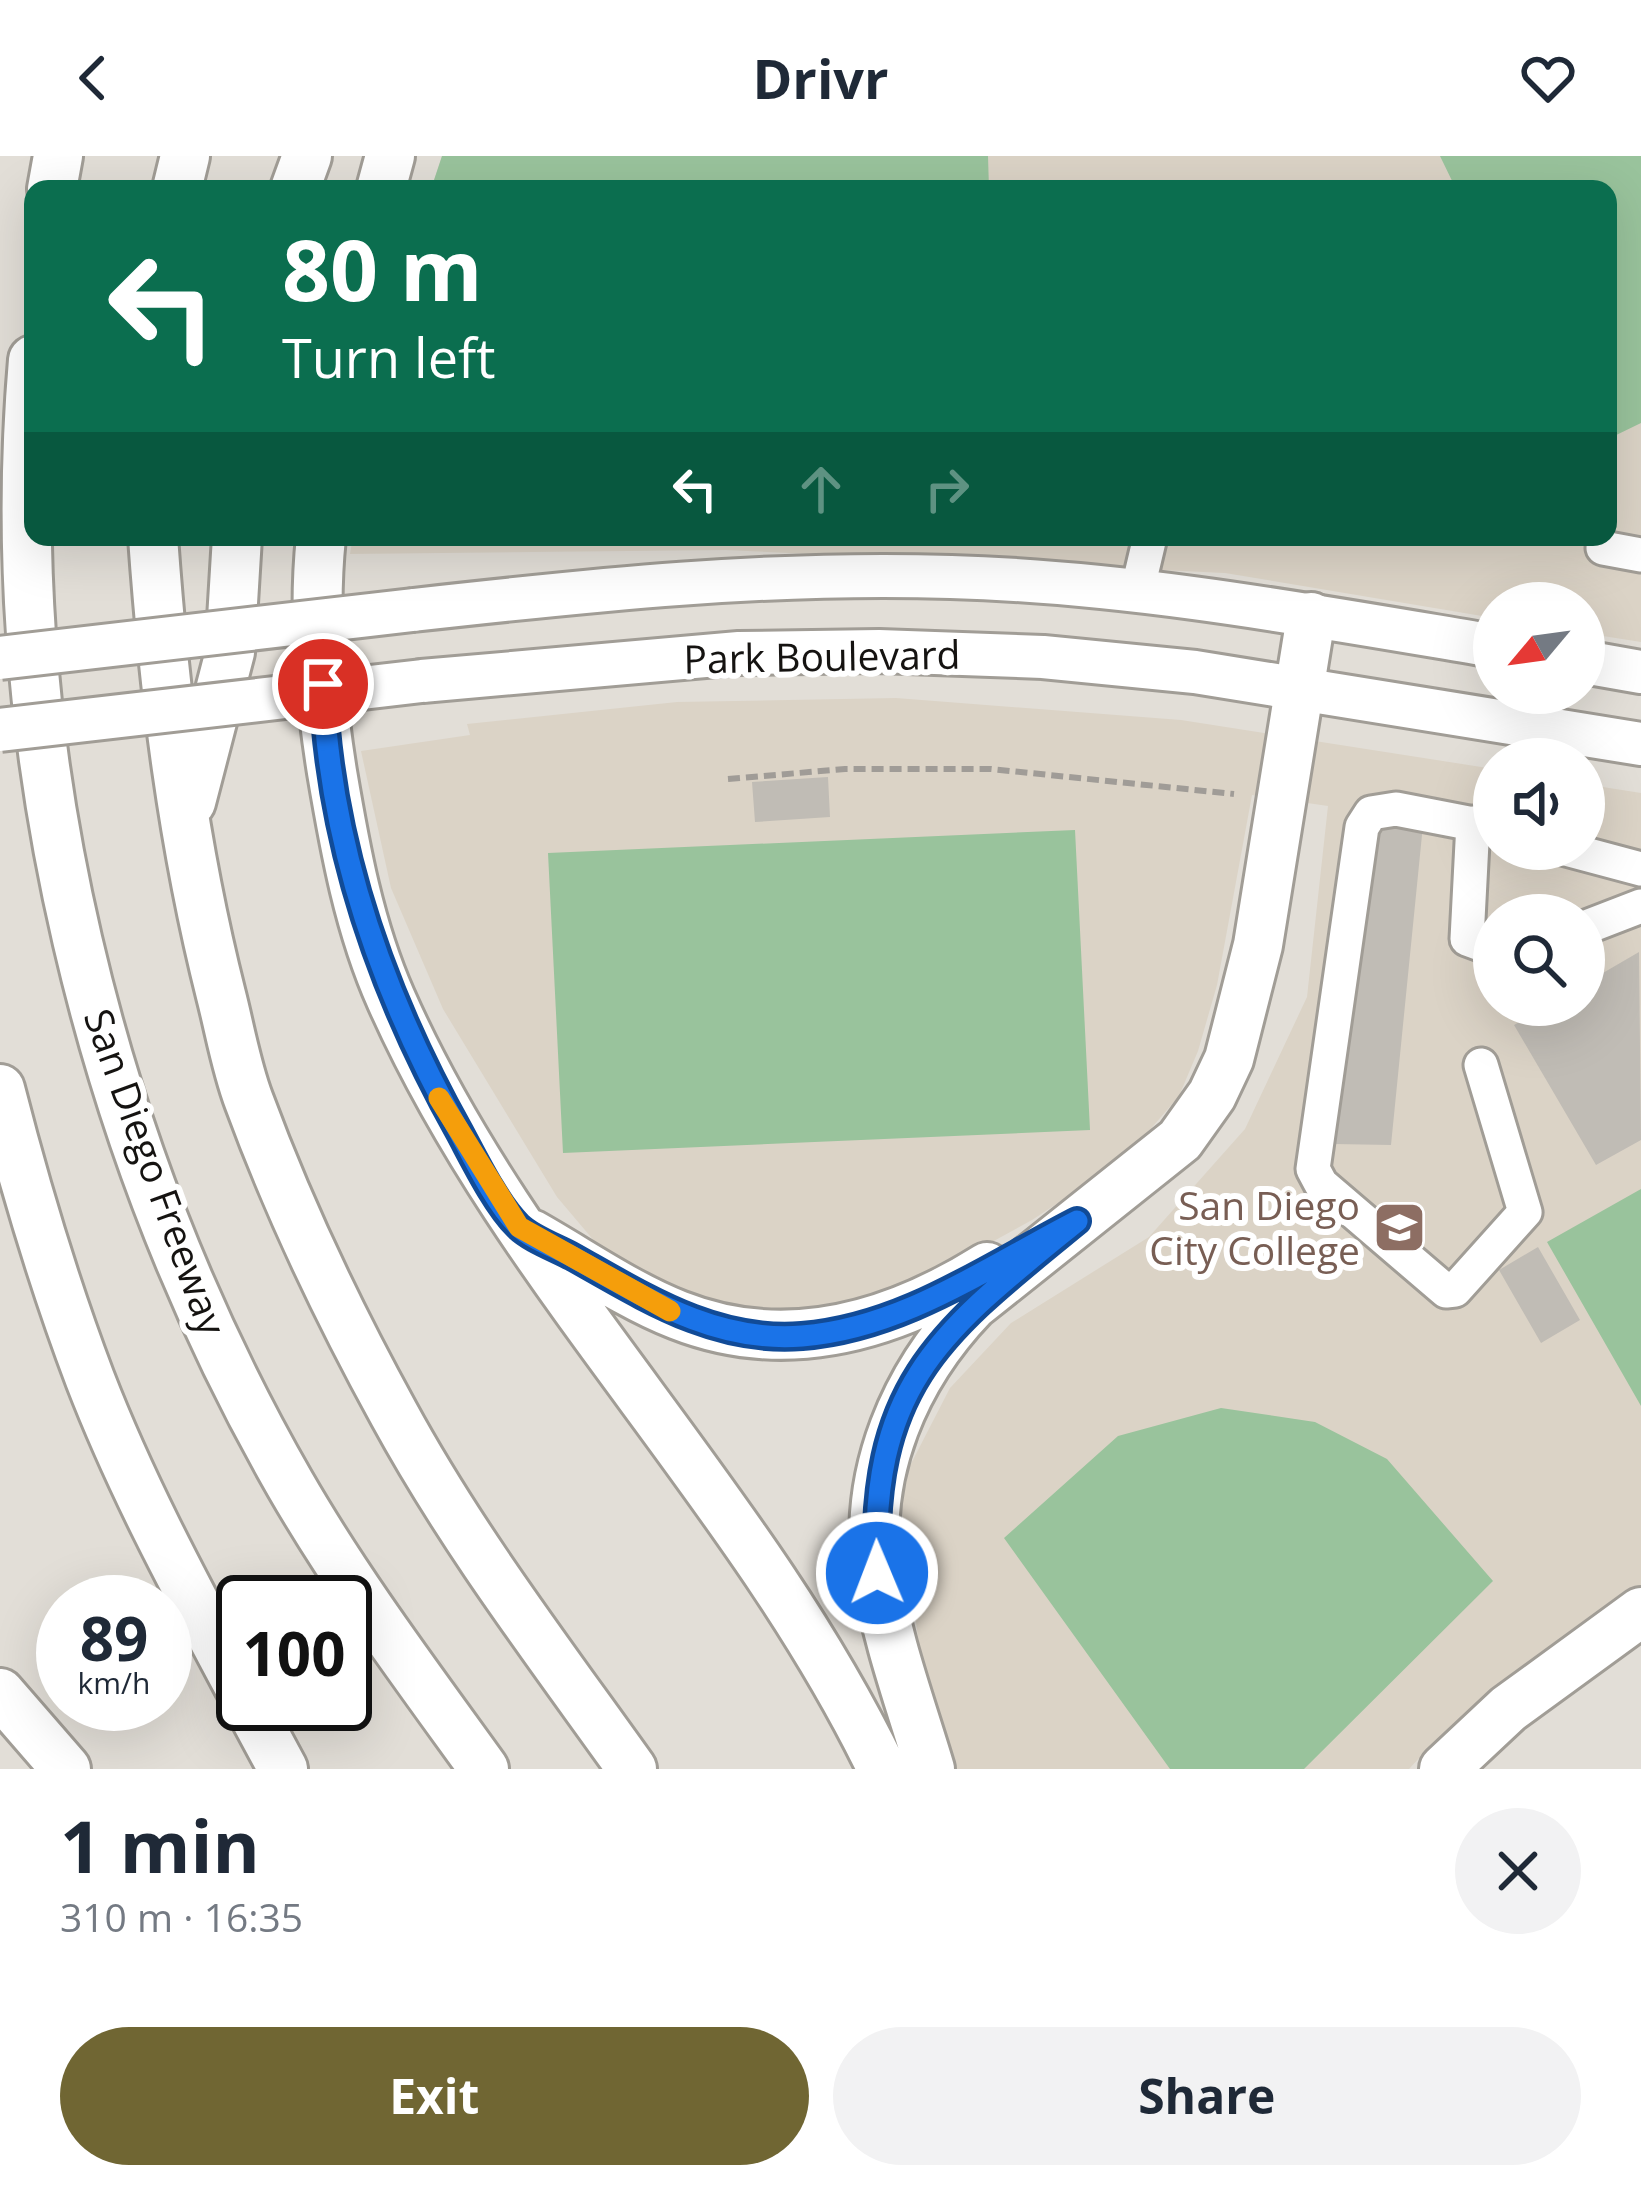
<!DOCTYPE html>
<meta charset="utf-8">
<style>
:root{--surface:#fff;--page:#f2f2f3;--text:#1f2937;--muted:#747a83;--accent:#706633}
body{margin:0;font-family:"Open Sans",sans-serif;background:var(--page);color:var(--text);height:100vh;display:flex;flex-direction:column;font-size:45px;white-space:nowrap}
*{box-sizing:border-box;margin:0}
p{font-size:39px;color:var(--muted)}
.icon{flex:none;width:66px;height:66px;fill:none;stroke:currentColor;stroke-width:2;stroke-linecap:round;stroke-linejoin:round}
.map{position:relative;height:1613px;overflow:hidden}
.details{display:flex;flex-direction:column;background:var(--surface);flex:1}
.details>*{flex:none}
.hud{position:absolute;left:24px;top:24px;width:1593px;height:366px;border-radius:24px;box-shadow:0 12px 48px #0002;background:#0b6e4f;color:#fff;overflow:hidden}
.needle{width:78px;rotate:241deg}
.controls{position:absolute;left:1473px;top:426px;display:grid;gap:24px}
.controls a{display:grid;place-items:center;width:132px;height:132px;border-radius:50%;background:var(--surface);box-shadow:0 12px 48px #0002;font-size:60px}
.speed{position:absolute;left:36px;top:1419px;display:flex;gap:24px;font-size:60px;font-weight:700;text-align:center}
.speed>*{display:grid;place-content:center;width:156px;height:156px;border-radius:50%;background:var(--surface);box-shadow:0 12px 48px #0002;line-height:1}
.speed small{font-size:30px;font-weight:400}
.speed .limit{border:6px solid #111;border-radius:18px;background:#fff;color:#111}
.pin{position:absolute;display:grid;place-items:center;width:102px;height:102px;color:#fff;margin:-51px;border:6px solid #fff;border-radius:50%;box-shadow:0 3px 12px #0007}
.me{position:absolute;width:132px;margin:-66px;rotate:359deg;stroke-linejoin:round;filter:drop-shadow(0 0 9px #0008)}
.turn{display:flex;align-items:center;gap:42px;height:252px;padding:0 60px;font-size:54px}
.turn .icon{width:156px;height:156px;stroke-width:2.5}
.turn b{display:block;font-size:84px;line-height:102px}
.lanes{display:flex;align-items:center;height:114px;padding:0 60px;background:#0003;justify-content:center;gap:60px;direction:ltr}
.lanes .off{opacity:.35}
.round{display:grid;place-items:center;flex:none;width:126px;height:126px;border-radius:63px;background:var(--page)}
.headline{display:flex;align-items:center;justify-content:space-between;height:204px;padding:0 60px}
h1{font-size:72px;font-weight:700;line-height:90px}
.cta{display:flex;gap:24px;margin-top:auto;padding:24px 60px}
.cta a{flex:1;height:138px;border-radius:72px;background:var(--accent);color:#fff;font-size:48px;font-weight:700;line-height:138px;text-align:center}
.cta a+a{background:var(--page);color:var(--text)}
header{display:flex;justify-content:space-between;align-items:center;height:156px;padding:0 60px;background:var(--surface);font-size:54px;font-weight:700}
.map>svg:first-child{display:block}
.built{fill:#dbd3c6;fill-rule:evenodd}
.green{fill:#99c39c}
.building{fill:#c0bcb5}
.lines{fill:none;stroke-linecap:round;stroke-linejoin:round}
.minor-casing{stroke:#a19d96;stroke-width:39}
.major-casing{stroke:#a19d96;stroke-width:48}
.highway-casing{stroke:#a19d96;stroke-width:54}
.path{stroke:#a09c97;stroke-width:6;stroke-dasharray:12 6;stroke-linecap:butt}
.minor{stroke:#fff;stroke-width:33}
.major{stroke:#fff;stroke-width:42}
.highway{stroke:#fff;stroke-width:48}
.major-bridge-casing{stroke:#a19d96;stroke-width:48;stroke-linecap:butt}
.major-bridge{stroke:#fff;stroke-width:42}
.route-casing{stroke:#114b97;stroke-width:30}
.route{stroke:#1a73e8;stroke-width:21}
.slow{stroke:#f59e0b;stroke-width:21}
.labels{text-anchor:middle;stroke-width:12;stroke-linejoin:round;paint-order:stroke}
.street-label{font-size:39px;fill:#151311;stroke:#fff}
.education-label{font-size:39px;fill:#785e54;stroke:#fff;text-anchor:end}
</style>
<header><svg class="icon" aria-label="back" viewBox="0 0 24 24"><path d="M15 5l-7 7 7 7"/></svg>Drivr<svg class="icon" aria-label="heart" viewBox="0 0 24 24"><path d="M12 20l-8-8c-3-5 5-10 8-4 3-6 11-1 8 4z"/></svg></header>
<div class="map">
<svg width="1641" height="1613" viewBox="0 0 1641 1613">
<rect width="100%" height="100%" fill="#e2ded7"/>
<path class="built" d="M442,0H1641V486L1584,477V447H1494V462L1225,417L726,394L350,398L353,381H1608V33H431Z
M896,542L1181,564L1494,613V693H1584V628L1641,637V1435L1434,1586L1409,1613H953L920,1497L899,1331L950,1232L1011,1167L1149,1081L1245,973L1307,841L1328,650L1252,639L1217,829L1198,895L1179,940L1142,983L1102,1018L1032,1064L873,1151L781,1163L706,1151L623,1119L557,1041L443,853L391,732L361,595L470,579L467,568L677,546ZM1494,759H1584V849H1494Z"/>
<path class="green" d="M442,0H988L989,33H431Z
M1440,0H1641V267L1608,283V33H1456Z
M1075,674L1090,974L563,997L548,697Z
M1641,1033V1250L1547,1086Z
M1221,1252L1315,1266L1387,1303L1493,1425L1304,1613H1170L1004,1382L1118,1280Z"/>
<path class="building" d="M828,621L830,661L755,666L752,626Z
M1378,669H1423L1391,989L1334,988Z
M1639,796L1641,984L1596,1009L1514,869L1549,849H1584V828Z
M1538,1091L1580,1164L1541,1187L1499,1114Z"/>
<g class="lines">
<defs>
<path id="minor" d="M1603,392L1641,399
M1137,436L1150,381
M1473,667L1467,783L1494,793
M1566,693L1641,713
M1584,772L1641,750
M1481,909L1525,1056L1455,1134L1446,1135L1321,1028L1313,1013L1362,671L1371,657L1396,653L1494,672"/>
<path id="major" d="M413,454C592,434 770,415 951,421C1132,426 1315,460 1494,490
M1584,506L1641,516
M422,525L739,497L879,495L1043,501L1195,516L1641,588"/>
<path id="highway" d="M52,33L58,0
M177,33L185,0
M295,33L307,0
M381,33L390,0
M33,204C0,587 99,995 290,1328C347,1427 417,1520 484,1613
M153,381C164,536 183,689 221,839C230,874 236,911 249,945C288,1051 339,1158 394,1258C462,1383 550,1498 632,1613
M321,381C313,457 320,541 332,616C345,693 359,771 391,843C515,1123 749,1337 882,1613
M191,646L230,496L237,381
M0,933C25,1031 54,1128 90,1223C132,1332 188,1435 243,1538
M531,1078C579,1105 627,1139 678,1159C787,1202 893,1170 987,1111
M0,1537L66,1613
M248,1548L283,1613
M930,1613C911,1549 886,1483 877,1417C863,1316 905,1220 973,1149L1180,984L1212,939L1229,903L1258,789L1311,461
M1444,1613L1508,1553L1641,1456"/>
</defs>
<use href="#minor" class="minor-casing"/>
<use href="#major" class="major-casing"/>
<use href="#highway" class="highway-casing"/>
<path class="path" d="M728,623L845,613H991L1234,638"/>
<use href="#minor" class="minor"/>
<use href="#major" class="major"/>
<use href="#highway" class="highway"/>
<defs>
<path id="major-bridge" d="M0,502L413,454
M0,574L422,525"/>
</defs>
<use href="#major-bridge" class="major-bridge-casing"/>
<use href="#major-bridge" class="major-bridge"/>
</g>
<g class="lines">
<defs>
<path id="route" d="M323,528C329,689 382,838 460,977C475,1005 496,1048 518,1070C531,1083 557,1092 573,1101C646,1142 715,1187 802,1180C904,1172 989,1110 1077,1065C941,1176 870,1226 877,1417"/>
</defs>
<use href="#route" class="route-casing"/>
<use href="#route" class="route"/>
<path class="slow" d="M439,942L519,1071L670,1155"/>
</g>
<defs>
<symbol id="university-square" viewBox="-11 -11 22 22"><rect x="-9" y="-9" width="18" height="18" rx="4" fill="#8d6e63" stroke="#fff"/><path d="M0-5L7-2L0 1L-7-2ZM-4 1L0 2.5L4 1V4Q0 6-4 4Z" fill="#fff"/></symbol>
</defs>
<g fill-rule="evenodd">
<use href="#university-square" x="1370" y="1042" width="59" height="59"/>
</g>
<g class="labels">
<g class="street-label">
<text transform="translate(822 501) rotate(-1)" y="14">Park Boulevard</text>
<text transform="translate(155 1016) rotate(70)" y="14">San Diego Freeway</text>
</g>
<g class="education-label">
<text x="1360" y="1064">San Diego<tspan x="1360" dy="45">City College</tspan></text>
</g>
</g>
</svg>
<div class="controls">
<a><svg class="needle" viewBox="-14 -14 28 28"><path d="M0-13l5 13h-10z" fill="#e53935"/><path d="M0 13l5-13h-10z" fill="#747a83"/></svg></a>
<a><svg class="icon" aria-label="sound" viewBox="0 0 24 24"><path d="M4 9h4l5-4v14l-5-4H4zM17 9q2 3 0 6"/></svg></a>
<a><svg class="icon" aria-label="search" viewBox="0 0 24 24"><circle cx="10" cy="10" r="6"/><path d="M15 15l6 6"/></svg></a>
</div>
<div class="speed"><div>89<small>km/h</small></div><div class="limit">100</div></div>
<div class="pin" style="left:323px;top:528px;background:#d93025"><svg class="icon" aria-label="arrive" viewBox="0 0 24 24"><path d="M6 21V4h12l-3 4 3 4H6"/></svg></div>
<svg class="me" style="left:877px;top:1417px" viewBox="-20 -20 40 40"><circle r="17" fill="#1a73e8" stroke="#fff" stroke-width="3"/><path d="M0-11L8 9 0 5-8 9z" fill="#fff"/></svg>
<div class="hud">
<div class="turn"><svg class="icon" aria-label="left" viewBox="0 0 24 24"><path d="M17 20v-9H6M10 6l-5 5 5 5"/></svg><div><b>80 m</b>Turn left</div></div>
<div class="lanes"><svg class="icon" aria-label="left" viewBox="0 0 24 24"><path d="M17 20v-9H6M10 6l-5 5 5 5"/></svg><svg class="icon off" aria-label="ahead" viewBox="0 0 24 24"><path d="M12 20V5M6 11l6-6 6 6"/></svg><svg class="icon off" aria-label="right" viewBox="0 0 24 24"><path d="M7 20v-9h11M14 6l5 5-5 5"/></svg></div>
</div>
</div>
<section class="details">
<div class="headline"><div><h1>1 min</h1><p>310 m · 16:35</p></div><a class="round"><svg class="icon" aria-label="close" viewBox="0 0 24 24"><path d="M6 6l12 12M18 6L6 18"/></svg></a></div>
<div class="cta"><a>Exit</a><a>Share</a></div>
</section>
